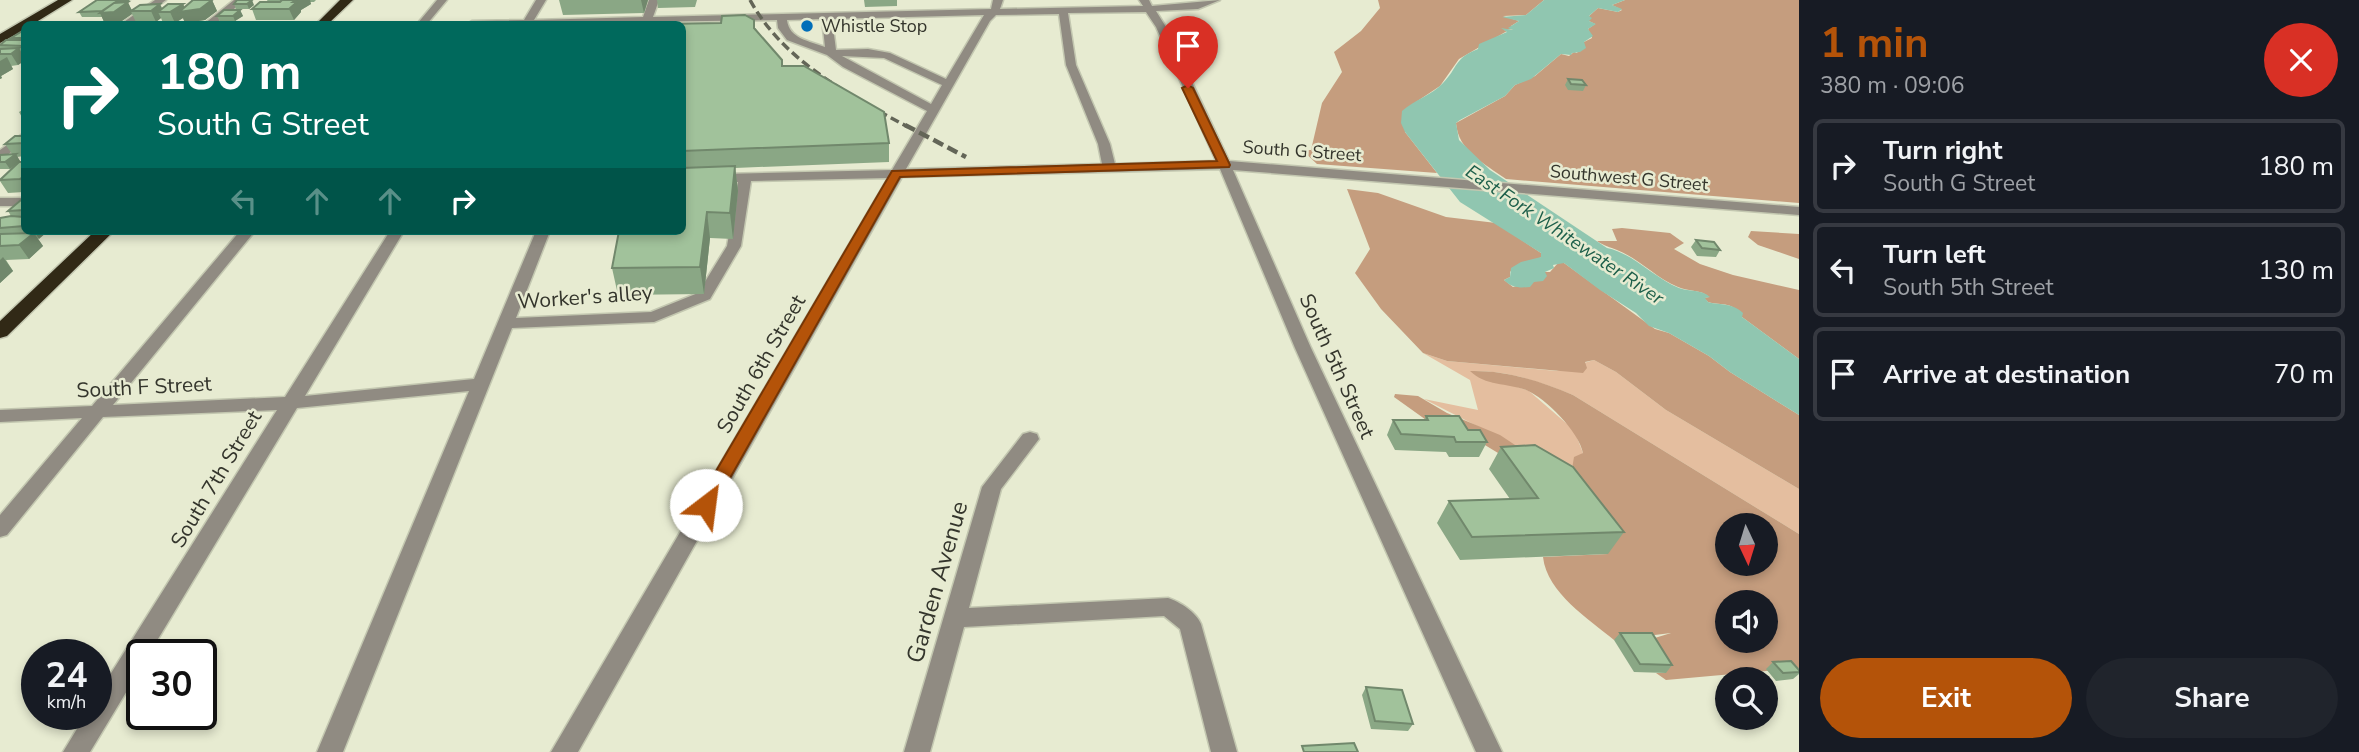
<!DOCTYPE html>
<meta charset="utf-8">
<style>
:root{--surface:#171b24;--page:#20242c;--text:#f1f3f6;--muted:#9ea1a6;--line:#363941;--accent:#b45309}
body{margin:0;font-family:"Nunito Sans",sans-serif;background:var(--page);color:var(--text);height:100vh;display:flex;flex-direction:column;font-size:26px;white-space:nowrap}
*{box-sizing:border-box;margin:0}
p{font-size:23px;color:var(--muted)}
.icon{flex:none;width:38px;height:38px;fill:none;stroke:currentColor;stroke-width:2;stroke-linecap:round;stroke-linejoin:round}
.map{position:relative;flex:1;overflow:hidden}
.sheet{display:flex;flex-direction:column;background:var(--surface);width:560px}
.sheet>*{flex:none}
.banner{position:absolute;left:21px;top:21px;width:665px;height:214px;border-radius:10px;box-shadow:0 4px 10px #0003;background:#00695c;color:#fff;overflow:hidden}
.needle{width:46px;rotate:176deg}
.fabs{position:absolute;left:1715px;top:513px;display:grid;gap:14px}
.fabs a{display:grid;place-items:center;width:63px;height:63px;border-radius:50%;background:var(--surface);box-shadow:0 4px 10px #0003;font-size:35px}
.speed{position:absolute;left:21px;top:639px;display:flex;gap:14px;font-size:35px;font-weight:700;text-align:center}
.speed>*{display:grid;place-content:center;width:91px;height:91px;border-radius:50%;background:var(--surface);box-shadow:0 4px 10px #0003;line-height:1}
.speed small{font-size:18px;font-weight:400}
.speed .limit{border:4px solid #111;border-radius:10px;background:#fff;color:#111}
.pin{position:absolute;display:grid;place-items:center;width:60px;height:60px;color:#fff;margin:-72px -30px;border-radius:50% 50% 50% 0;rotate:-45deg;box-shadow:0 0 7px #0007}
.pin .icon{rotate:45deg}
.me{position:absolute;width:77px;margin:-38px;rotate:30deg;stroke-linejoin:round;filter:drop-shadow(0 0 5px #0008)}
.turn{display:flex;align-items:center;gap:24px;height:147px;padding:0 21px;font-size:32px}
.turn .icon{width:91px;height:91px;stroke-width:2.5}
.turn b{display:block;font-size:49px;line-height:60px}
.lanes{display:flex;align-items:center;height:66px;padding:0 21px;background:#0003;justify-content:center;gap:35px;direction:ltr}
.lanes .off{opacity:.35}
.round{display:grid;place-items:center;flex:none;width:74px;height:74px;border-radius:37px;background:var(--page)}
.headline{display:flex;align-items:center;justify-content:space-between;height:119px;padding:0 21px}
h1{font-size:42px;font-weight:700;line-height:52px;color:var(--accent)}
.primary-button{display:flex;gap:14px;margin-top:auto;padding:14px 21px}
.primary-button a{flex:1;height:80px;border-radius:42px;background:var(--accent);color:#fff;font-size:28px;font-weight:700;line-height:80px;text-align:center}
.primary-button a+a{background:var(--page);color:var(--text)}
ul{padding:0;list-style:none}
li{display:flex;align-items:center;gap:21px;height:94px;margin:0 14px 10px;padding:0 7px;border:4px solid var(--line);border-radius:10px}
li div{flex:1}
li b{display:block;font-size:26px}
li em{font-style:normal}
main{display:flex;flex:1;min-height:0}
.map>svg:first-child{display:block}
.green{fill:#e4be9f}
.forest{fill:#c59d7e;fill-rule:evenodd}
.water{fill:#90c6b0}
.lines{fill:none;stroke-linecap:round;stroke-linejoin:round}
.minor-casing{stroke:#c3c7b0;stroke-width:3}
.highway-casing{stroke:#c3c7b0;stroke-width:3}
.minor{fill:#908b82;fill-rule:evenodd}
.highway{fill:#312916;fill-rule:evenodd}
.rail-far1{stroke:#636557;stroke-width:3.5;stroke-dasharray:9 4.5;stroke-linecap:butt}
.rail{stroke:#636557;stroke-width:4.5;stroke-dasharray:11 5;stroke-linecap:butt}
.wall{fill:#8aa785}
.shaded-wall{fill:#71886c}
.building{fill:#a1c29b;stroke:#71886c;stroke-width:2}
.route{fill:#b45309;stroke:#753606;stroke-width:2}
.poi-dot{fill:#006eb9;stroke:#e7ebd1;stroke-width:2.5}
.labels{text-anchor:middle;stroke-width:5;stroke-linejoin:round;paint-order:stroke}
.far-poi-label{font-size:18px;fill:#34352c;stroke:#e7ebd1;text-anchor:start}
.far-street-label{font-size:18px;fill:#34352c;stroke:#e7ebd1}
.far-water-label{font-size:19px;font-style:italic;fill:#1d5f4a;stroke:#e7ebd1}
.street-label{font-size:21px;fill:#34352c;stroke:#e7ebd1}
.near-street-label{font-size:24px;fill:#34352c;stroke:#e7ebd1}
</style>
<main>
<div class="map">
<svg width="1799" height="752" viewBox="0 0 1799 752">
<rect width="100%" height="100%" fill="#e7ebd1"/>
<path class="green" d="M1423,353L1447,361L1557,371L1594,360L1616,372L1666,410L1799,489V534L1573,395C1541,382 1507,370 1471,371L1529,391L1574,430L1583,453L1567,472L1424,399L1478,410L1470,380Z"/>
<path class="forest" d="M1378,0H1544L1526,15L1503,16L1519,21L1511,26L1514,29L1504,30L1507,31L1459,59L1440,86L1416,102L1405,132L1437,173L1317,164L1302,150H1311L1322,103L1342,72L1334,52L1361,31L1380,8Z
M1625,0H1799V203L1506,179C1485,164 1458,151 1456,123L1505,96L1515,85L1535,76L1561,54L1569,56L1574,52L1577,53L1584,42L1592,38L1588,29L1595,24L1589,21L1588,17L1598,8L1618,12L1622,10L1612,5Z
M1347,189L1378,193L1446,217L1496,223L1541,253L1542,257C1528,263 1519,261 1510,272V277L1504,280L1513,287L1543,279L1544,272H1550L1558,263H1564L1655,329L1669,333L1709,356L1730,372L1799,415V489L1666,410L1616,372L1594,360L1585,362L1587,368L1583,373L1447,361L1423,353L1381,309L1355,273L1370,249Z
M1622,228L1670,233L1684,243L1674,249L1700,264L1733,275L1799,290V359L1742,317C1733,301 1723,306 1708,302L1704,298L1709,297C1701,289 1689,292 1678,287C1656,278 1638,258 1617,250C1610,247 1604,246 1597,241H1617L1612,229Z
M1751,231L1799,234V259L1758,245L1748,237Z
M1470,371C1506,370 1540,381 1573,395L1799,534V668L1666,680L1656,673H1665L1645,641L1671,633L1614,640C1589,619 1547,593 1543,557L1608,554L1559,490L1475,439L1436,427L1394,397L1395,394L1418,396L1447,413L1500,435L1547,466L1572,469L1574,457L1583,453C1579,432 1546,398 1526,390C1507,383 1485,386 1470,371ZM1727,525H1766V564H1727ZM1727,602H1766V640H1727Z"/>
<path class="water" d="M1544,0H1625L1612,5L1622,9L1618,12L1598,8L1589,16L1592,18L1589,21L1596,24L1588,29L1593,36L1584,42L1586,48L1580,52L1572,53L1571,55L1561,54L1531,79L1515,85L1505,96L1460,120L1456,123L1459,140L1490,170L1607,248C1633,253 1654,278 1679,288C1690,292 1701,289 1710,297L1705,298L1708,302C1722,306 1731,302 1743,313L1742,317L1799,359V415L1730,372L1709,356L1669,333L1649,326L1636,313L1600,290L1564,263L1553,265L1554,268L1545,272L1547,276L1543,281L1534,282L1530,287C1520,288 1512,288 1504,280L1510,277L1511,268L1521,262L1541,257V253L1460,202L1405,132L1401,123L1402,111C1414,100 1432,95 1443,83C1458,68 1454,58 1478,49L1479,44L1507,32L1501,28L1513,30L1508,28L1519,21L1502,17L1526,15Z"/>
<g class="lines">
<defs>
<path id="minor" d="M155,0H166L132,24H121Z
M234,0H245L215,24H204Z
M437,0H447L427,24H417Z
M536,0H546L534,20L643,17L649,0H659L653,17L991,9L993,0H1003L1000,9L1143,6L1139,0H1149L1152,6L1220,0L1198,9L1156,11L1166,27L1229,161L1799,207V215L1233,170L1311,348L1502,752H1476L1295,348L1220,169L902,177L578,752H551L888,178L751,181L741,246L710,299L654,322L512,328L343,752H317L469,391L297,408L149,654H142V666L90,752H63L86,714H96V697L277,410L103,417L7,535L0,537V515L82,418L0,422V410L92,406L240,231H255L113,405L285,397L390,231H404L305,396L474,379L536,231H550L516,318L651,312L698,293L727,246L738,182L682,183V175L892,170L927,111L843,67L827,55L787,40L778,28L777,20L467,24L472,21L524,20ZM1146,12L1156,27L1216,161L1115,164L1110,144L1076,65L1068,13ZM1059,14L1066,65L1098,144L1102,164L906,169L990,21L996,15ZM984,15L946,79L890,53L868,49L836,50L832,19ZM822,19L825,47C810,41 789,39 787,20ZM842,56L884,58L942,85L931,104Z
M24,133V143L0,160V150Z
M0,198H24V206H0Z
M1030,432L1037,434L1039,439L1001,489L969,608L1168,598C1180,602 1196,612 1201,624L1237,752H1211L1180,629L1164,616L964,627L930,752H904L982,487L1023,434Z"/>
<path id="highway" d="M58,0H72L33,24H24V30L0,43V34Z
M340,0H353L328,24H316Z
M95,231H114L7,336L0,338V321Z"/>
</defs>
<use href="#minor" class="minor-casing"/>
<use href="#highway" class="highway-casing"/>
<use href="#minor" class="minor"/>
<use href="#highway" class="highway"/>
<path class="rail-far1" d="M750,0C772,40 805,66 843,90
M867,105L908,127"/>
<path class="rail" d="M905,125L966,157"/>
</g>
<path class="wall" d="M97,0H130L127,2L132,10L185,7L212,0L217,11L205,20L185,23L183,18L175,23H163L161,18L156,22H136L132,14L119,23L105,24L102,17H82L79,12Z
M237,0L254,5L249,9H236L234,4Z
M267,0H316L314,2H310L311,4L301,10V12L294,20H256L252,9L268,2Z
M559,0H648L644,13L563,15Z
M657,0H697L695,7L658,8Z
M864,0H897V6L865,7Z
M240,10L243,16L235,21L220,22L217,16Z
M682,24L755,28L783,66L889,143V162L735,168L738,191L733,239L710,238L704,294L618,295L612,268L682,231Z
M24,30V61L18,65L11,66L13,69L1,76L2,78L0,79V44L12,40L11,38Z
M1568,79L1586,85L1583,91L1568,90L1565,85Z
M24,109V119H23L19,112Z
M24,136V156L17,157L20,161L10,169H0V155L12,154L5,144Z
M24,162V192L8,193L0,181V179Z
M24,200V231H46L47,232L38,239L43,246L29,259L6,260L13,271L0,283V218L11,216L8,211Z
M1696,240L1720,250L1716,257L1697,256L1691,247Z
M1426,416L1468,430L1487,442L1479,457H1449L1446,452L1395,450L1387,435L1393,420H1424Z
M1501,447L1624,532L1608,554L1460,560L1437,523L1449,501L1510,499L1489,469Z
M1620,633L1672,665L1666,673L1634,672L1614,640Z
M1773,662L1799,670V674L1793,679L1776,681L1766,669Z
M1366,687L1413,724L1408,731L1371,729L1362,695Z"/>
<path class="shaded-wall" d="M120,0H130L113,12L128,2L132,11H131L132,14L119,23L105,24L100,13Z
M212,0L217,11L205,20L185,23L183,18L175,23L170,12L183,4L187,11Z
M252,0L254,5L249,9L247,4Z
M296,0H310L311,4L301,10V12L294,20L289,9L293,2Z
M641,0H648L644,13Z
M160,4L164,12H158L161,18L156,22L151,11Z
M240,10L243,16L235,21L233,16Z
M19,48L24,57V61L18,65L11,54Z
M7,57L13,69L1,76L2,78L0,79V61Z
M16,154L20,161L10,169L5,162Z
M735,166L738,191L733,239L730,213Z
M24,177V186L20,179Z
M707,212L710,238L704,294L700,267Z
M34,231H46L47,232L39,239Z
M34,233L43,246L29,259L19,245Z
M3,257L13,271L0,283V260Z"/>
<path class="building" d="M97,0H120L114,3L102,11L79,12Z
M193,0H212L200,9L179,12Z
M237,0H252L247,4H234Z
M282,0H296L293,2H297L289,9H252L260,2H280Z
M128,2L114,12L100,13L114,3Z
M160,4L151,11H131L140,5Z
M168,4H183L170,12H158Z
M224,10H240L233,16H217Z
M745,15L754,20V28L782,60V66H804L884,112L889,143L682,151V24H664L721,23L722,16Z
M277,23L275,24H245Z
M24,30V38H11Z
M6,40H24V46L0,45Z
M19,48L11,54H0V49Z
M1568,79L1582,80L1586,85L1571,84Z
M15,136H24V143L5,144Z
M16,154L5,162H0V155Z
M19,162H24V177L20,179L0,180Z
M735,166L730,213L707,212L700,267L612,268L619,231H682V168Z
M21,200H24V210L8,211Z
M11,216L24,217V226L0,228V218Z
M34,233L19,245L0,246V234Z
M1696,240L1714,242L1720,250L1702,248Z
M1426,416H1459L1468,430H1480L1487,442H1456L1454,437L1401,434L1393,420H1428Z
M1535,445L1573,467L1624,532L1472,537L1449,501L1538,498L1501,447Z
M1620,633H1652L1672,665L1640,664Z
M1791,661L1799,670V672L1783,673L1773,662Z
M1366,687L1402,690L1413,724L1375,721Z
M1354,743L1358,752H1304L1302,746Z"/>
<path class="route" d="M1188,85L1193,88L1230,165L1229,167L900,177L712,510H699L697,505L699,500L892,171L1217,161L1182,88Z"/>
<circle class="poi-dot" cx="807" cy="26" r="7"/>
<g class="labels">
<g class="far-poi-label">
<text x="821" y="32">Whistle Stop</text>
</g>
<g class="far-street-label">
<text transform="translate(1302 151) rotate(4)" y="6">South G Street</text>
<text transform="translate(1629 178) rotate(5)" y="6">Southwest G Street</text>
</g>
<g class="far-water-label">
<text transform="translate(1565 234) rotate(34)" y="7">East Fork Whitewater River</text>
</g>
<g class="street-label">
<text transform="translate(585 297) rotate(-4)" y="7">Worker's alley</text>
<text transform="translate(761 364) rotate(-60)" y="7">South 6th Street</text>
<text transform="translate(1337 366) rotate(66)" y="7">South 5th Street</text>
<text transform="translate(144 387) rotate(-3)" y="7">South F Street</text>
<text transform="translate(216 479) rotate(-59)" y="7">South 7th Street</text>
</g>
<g class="near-street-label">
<text transform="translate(937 582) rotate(-74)" y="8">Garden Avenue</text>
</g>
</g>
</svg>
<div class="fabs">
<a><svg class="needle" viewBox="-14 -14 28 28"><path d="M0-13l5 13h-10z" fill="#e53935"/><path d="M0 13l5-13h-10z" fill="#9ea1a6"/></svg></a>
<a><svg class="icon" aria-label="sound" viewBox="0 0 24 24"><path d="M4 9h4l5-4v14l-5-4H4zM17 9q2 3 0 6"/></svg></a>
<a><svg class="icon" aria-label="search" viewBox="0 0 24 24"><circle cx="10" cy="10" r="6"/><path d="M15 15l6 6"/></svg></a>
</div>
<div class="speed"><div>24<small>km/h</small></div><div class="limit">30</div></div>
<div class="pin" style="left:1188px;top:88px;background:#d93025"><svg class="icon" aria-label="arrive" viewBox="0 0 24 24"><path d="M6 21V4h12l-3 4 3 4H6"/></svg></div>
<svg class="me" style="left:706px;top:505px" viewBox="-20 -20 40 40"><circle r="19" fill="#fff"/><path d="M0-13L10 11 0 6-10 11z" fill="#b45309"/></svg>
<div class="banner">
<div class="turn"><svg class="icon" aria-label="right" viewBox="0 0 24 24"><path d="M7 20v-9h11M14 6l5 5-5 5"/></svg><div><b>180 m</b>South G Street</div></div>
<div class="lanes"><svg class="icon off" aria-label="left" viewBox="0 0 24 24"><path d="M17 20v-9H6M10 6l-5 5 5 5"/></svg><svg class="icon off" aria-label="ahead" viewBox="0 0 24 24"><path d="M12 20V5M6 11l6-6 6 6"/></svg><svg class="icon off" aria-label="ahead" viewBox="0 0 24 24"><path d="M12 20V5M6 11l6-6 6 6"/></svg><svg class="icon" aria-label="right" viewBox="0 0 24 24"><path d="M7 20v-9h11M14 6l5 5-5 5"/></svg></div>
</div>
</div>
<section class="sheet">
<div class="headline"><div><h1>1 min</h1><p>380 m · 09:06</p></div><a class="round" style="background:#d93025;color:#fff"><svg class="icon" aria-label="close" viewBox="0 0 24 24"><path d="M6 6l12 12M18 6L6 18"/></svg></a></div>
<ul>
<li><svg class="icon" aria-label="right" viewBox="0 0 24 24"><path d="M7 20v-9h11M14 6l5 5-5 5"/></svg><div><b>Turn right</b><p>South G Street</p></div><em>180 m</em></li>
<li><svg class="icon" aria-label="left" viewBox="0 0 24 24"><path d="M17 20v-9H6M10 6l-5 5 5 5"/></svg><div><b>Turn left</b><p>South 5th Street</p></div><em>130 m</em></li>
<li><svg class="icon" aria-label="arrive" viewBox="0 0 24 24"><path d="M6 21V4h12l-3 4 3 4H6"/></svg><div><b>Arrive at destination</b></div><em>70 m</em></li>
</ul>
<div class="primary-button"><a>Exit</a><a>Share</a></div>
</section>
</main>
